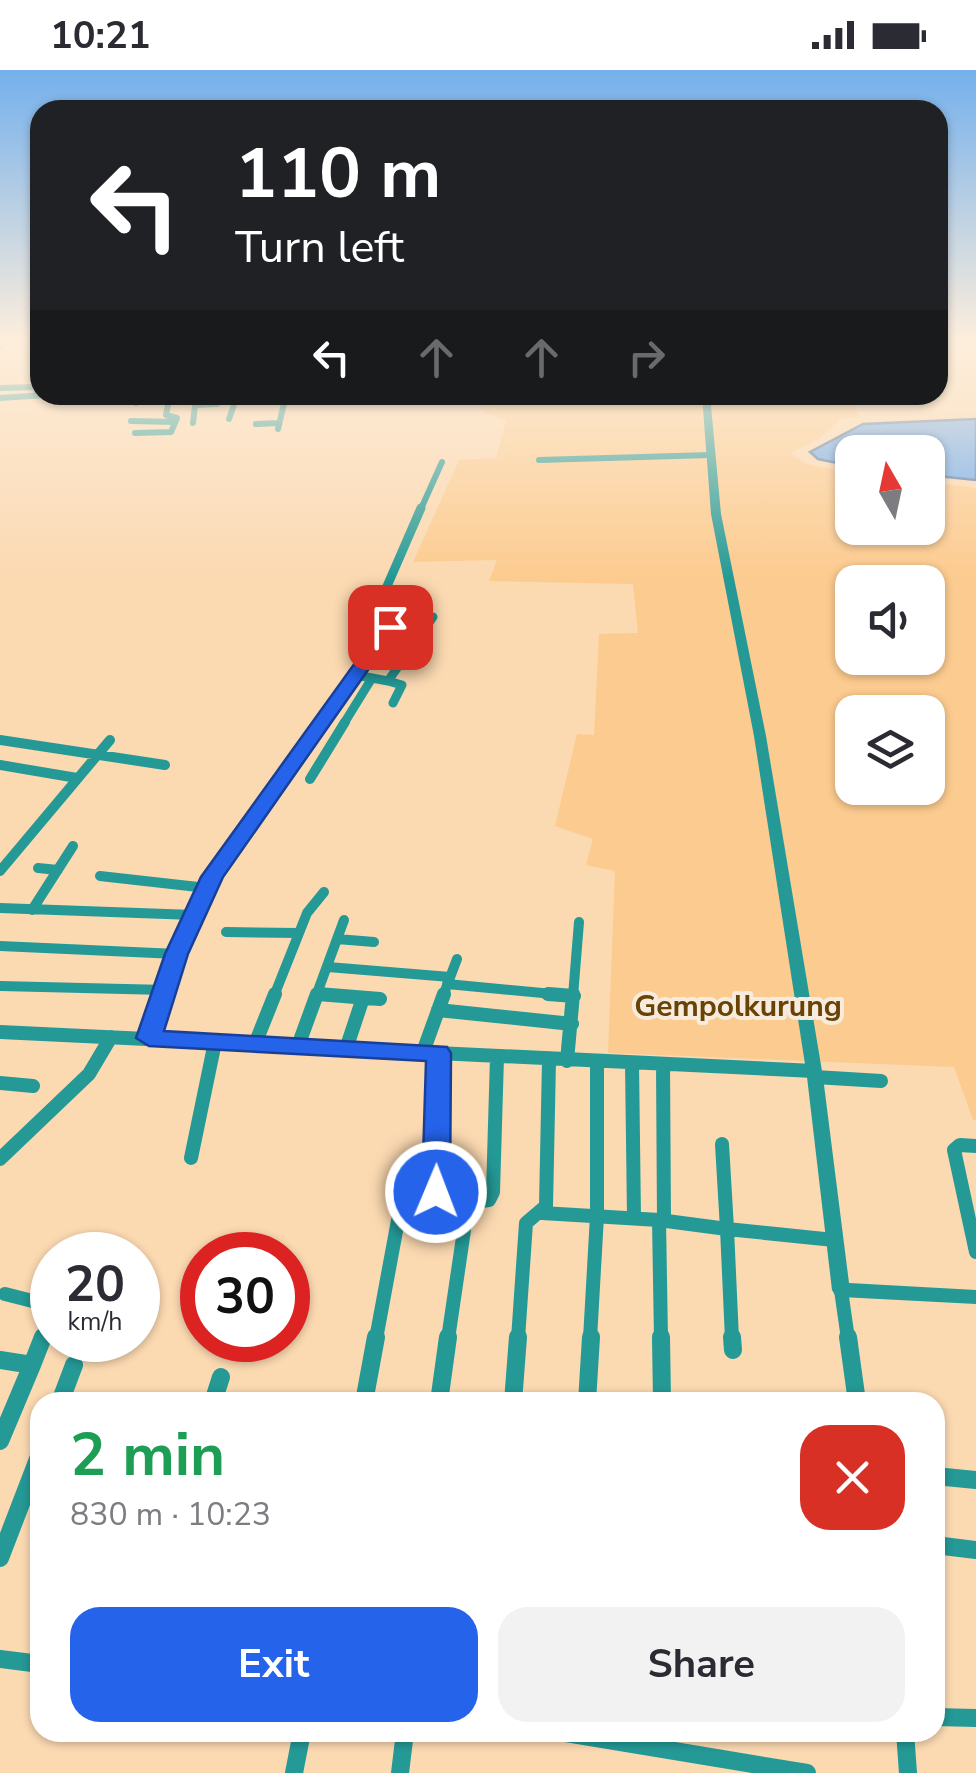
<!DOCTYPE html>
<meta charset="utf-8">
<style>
:root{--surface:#fff;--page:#f2f2f3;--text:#2b2b33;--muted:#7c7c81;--accent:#2563eb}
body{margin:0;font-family:"Nunito Sans",sans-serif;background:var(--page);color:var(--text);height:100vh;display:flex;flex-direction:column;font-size:38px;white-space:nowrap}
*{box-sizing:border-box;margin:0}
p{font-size:32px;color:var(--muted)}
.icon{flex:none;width:55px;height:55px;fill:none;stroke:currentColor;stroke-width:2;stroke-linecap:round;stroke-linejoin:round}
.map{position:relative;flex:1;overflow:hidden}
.details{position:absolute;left:30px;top:1322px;width:915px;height:350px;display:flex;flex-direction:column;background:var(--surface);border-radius:30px;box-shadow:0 2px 8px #0004}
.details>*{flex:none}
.hud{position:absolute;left:30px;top:30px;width:918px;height:305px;border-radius:30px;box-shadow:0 2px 8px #0004;background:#202124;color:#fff;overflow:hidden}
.needle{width:65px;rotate:351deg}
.tools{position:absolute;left:835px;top:365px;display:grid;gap:20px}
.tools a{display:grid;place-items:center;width:110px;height:110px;border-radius:20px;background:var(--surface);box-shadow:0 2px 8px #0004;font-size:50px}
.speed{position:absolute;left:30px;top:1162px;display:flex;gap:20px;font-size:50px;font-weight:700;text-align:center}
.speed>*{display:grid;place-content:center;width:130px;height:130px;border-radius:50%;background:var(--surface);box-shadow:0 2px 8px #0004;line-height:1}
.speed small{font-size:25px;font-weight:400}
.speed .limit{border:15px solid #d22;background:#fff;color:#111}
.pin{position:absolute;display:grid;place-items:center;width:85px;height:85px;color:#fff;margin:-42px;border-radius:20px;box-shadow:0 5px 15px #0006}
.me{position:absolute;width:110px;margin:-55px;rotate:1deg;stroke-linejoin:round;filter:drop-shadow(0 0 8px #0008)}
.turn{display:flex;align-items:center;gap:35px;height:210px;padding:0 40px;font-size:45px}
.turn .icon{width:130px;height:130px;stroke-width:2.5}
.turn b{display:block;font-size:70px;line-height:85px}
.lanes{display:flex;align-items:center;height:95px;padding:0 40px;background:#0003;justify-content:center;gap:50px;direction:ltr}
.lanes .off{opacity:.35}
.round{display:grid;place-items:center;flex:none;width:105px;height:105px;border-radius:30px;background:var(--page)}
.headline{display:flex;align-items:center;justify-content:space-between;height:170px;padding:0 40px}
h1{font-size:60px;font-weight:700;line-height:75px;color:#1e9e55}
.cta{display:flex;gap:20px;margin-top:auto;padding:20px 40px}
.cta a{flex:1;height:115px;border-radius:30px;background:var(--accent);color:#fff;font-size:40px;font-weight:700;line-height:115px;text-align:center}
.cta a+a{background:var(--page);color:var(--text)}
.status{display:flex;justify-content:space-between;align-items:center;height:70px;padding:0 50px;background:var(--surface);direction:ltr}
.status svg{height:28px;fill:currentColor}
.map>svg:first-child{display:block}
.built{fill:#fccb8f;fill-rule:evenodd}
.water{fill:#67a9f2;stroke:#517ba9;stroke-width:2.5}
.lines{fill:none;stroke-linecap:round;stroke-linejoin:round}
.minor-far4{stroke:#249996;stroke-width:6}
.minor-far3{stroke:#249996;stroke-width:9}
.minor-far2{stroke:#249996;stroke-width:10}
.minor-far1{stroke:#249996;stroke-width:14}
.minor{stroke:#249996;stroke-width:18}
.tertiary{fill:#249996;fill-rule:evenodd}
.route{fill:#2563eb;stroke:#184099;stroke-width:2.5}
.labels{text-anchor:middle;stroke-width:8;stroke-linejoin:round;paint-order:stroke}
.quarter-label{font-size:30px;font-weight:bold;fill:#694305;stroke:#f6ebdd}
</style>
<div class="status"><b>10:21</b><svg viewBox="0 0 49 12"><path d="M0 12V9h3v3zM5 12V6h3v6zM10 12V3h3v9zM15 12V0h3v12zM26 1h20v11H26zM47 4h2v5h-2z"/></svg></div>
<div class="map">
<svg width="976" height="1703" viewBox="0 0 976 1703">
<rect width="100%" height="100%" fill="#fbd9b1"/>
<path class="built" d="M477,325H850L860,347L841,349L820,368L790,383L806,394L852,403V458H928V412L976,418V1050H973L954,997L608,983L615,801L586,795L593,769L555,756L577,664L594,665L599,564L638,563L633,514L489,511L497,490L413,492L459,390L496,388L506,351L484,342L476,332ZM852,512H928V588H852ZM852,642H928V718H852Z"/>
<path class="water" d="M976,349V410L928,405V382H852V396L818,389L810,382L863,354Z"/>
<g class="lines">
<path class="minor-far4" d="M0,277L3,271
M0,318L37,317L36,326
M0,328L46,325
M136,333L137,325
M229,349L235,332L244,325
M131,351L175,352
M193,353L195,335L217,334L219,325
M256,354L278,353
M278,359L286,325
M135,363L171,362L177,348L166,345L170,325
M539,390L710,385
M420,441L442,392"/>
<path class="minor-far3" d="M356,605L401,541L378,537L421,438
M388,611L402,615L393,633
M320,655L356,605L388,611L433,547
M343,655L372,608"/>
<path class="minor-far2" d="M0,670L165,695
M0,695L77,708
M310,709L345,652
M38,798L58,800
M0,801L110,670
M100,806L207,818
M0,838L194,845
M32,840L73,776
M226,862L299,863
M337,869L374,872
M0,876L177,884
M328,897L450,907
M447,914L574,926
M0,916L166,920
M318,924L343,926
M164,926L192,850L215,805L322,652
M274,926L307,843L324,822
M316,926L344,850
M443,926L457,889
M573,926L579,852"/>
<path class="minor-far1" d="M318,924L380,929
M548,924L574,926
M438,940L572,954
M0,962L814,1001
M149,968L165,924
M255,974L275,924
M298,976L317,924
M346,979L363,928
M423,982L444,924
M567,991L573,924
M632,993L634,1148
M663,995L664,1151
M815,1007L881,1011
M0,1013L33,1016
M976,1076L960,1075L954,1080L976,1182
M191,1088L215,972
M0,1089L89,1004L111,967
M435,1126L468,1133
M542,1143L659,1150L661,1269
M659,1150L727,1159L722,1074
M841,1220L848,1269
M5,1224L52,1236
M42,1269L52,1243
M376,1269L401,1134L409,1124L435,1126L439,983
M448,1269L468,1133L489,1130L493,1122L497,987
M518,1269L526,1153L546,1136L549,990
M590,1269L597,1146V992
M732,1269L727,1159L834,1170"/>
<path class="minor" d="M661,1267L662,1332
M732,1267L733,1280
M848,1267L857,1332
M0,1290L32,1295L0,1371
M32,1295L43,1267
M60,1332L74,1295
M213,1332L221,1307
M364,1332L376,1267
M439,1332L448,1267
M513,1332L518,1267
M587,1332L591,1267
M935,1406L976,1410
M935,1475L976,1480
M0,1488L40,1384
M0,1589L40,1594
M935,1647L976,1648
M560,1662L807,1703
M905,1662L908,1703
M294,1703L302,1662
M400,1703L405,1662"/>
<path class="tertiary" d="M702,325H710L721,444L766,666L823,1007L849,1213L976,1220V1234L841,1227L835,1225L832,1220L807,1007L754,666L711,444Z"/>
</g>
<linearGradient id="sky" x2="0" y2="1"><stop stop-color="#74b0ec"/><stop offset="0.53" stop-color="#fdeedc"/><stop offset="1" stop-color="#fdeedc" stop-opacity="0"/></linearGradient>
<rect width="976" height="509" fill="url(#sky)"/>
<path class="route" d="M390,552L398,557L223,807L188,884L164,961L447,977L451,983L450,1122L446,1129H426L422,1122L426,991L149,976L136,968L165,884L201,807L383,554Z"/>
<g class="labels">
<g class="quarter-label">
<text x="738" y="946">Gempolkurung</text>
</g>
</g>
</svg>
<div class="tools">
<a><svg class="needle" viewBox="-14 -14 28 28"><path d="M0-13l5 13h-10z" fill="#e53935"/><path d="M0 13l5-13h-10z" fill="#7c7c81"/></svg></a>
<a><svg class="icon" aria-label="sound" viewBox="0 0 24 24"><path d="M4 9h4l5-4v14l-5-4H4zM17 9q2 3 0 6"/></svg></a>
<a><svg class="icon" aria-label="layers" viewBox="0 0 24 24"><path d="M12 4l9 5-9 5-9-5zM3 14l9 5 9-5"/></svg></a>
</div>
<div class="speed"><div>20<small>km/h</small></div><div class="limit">30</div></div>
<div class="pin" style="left:390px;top:557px;background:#d93025"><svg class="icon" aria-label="arrive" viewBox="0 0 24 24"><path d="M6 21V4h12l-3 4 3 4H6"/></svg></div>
<svg class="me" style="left:436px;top:1122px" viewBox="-20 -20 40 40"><circle r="17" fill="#2563eb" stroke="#fff" stroke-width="3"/><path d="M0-11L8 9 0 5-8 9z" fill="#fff"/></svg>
<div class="hud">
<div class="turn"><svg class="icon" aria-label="left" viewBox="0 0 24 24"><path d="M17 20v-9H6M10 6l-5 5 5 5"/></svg><div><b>110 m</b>Turn left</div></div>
<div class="lanes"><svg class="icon" aria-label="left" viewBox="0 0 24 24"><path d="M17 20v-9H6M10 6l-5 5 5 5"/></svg><svg class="icon off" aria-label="ahead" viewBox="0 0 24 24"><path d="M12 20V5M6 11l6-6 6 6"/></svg><svg class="icon off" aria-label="ahead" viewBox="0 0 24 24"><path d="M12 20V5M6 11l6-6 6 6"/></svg><svg class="icon off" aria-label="right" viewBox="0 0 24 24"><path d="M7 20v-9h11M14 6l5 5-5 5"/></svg></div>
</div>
<section class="details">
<div class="headline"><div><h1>2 min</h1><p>830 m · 10:23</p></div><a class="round" style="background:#d93025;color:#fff"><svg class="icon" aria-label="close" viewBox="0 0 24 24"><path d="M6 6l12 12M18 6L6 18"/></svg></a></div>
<div class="cta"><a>Exit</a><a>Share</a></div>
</section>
</div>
